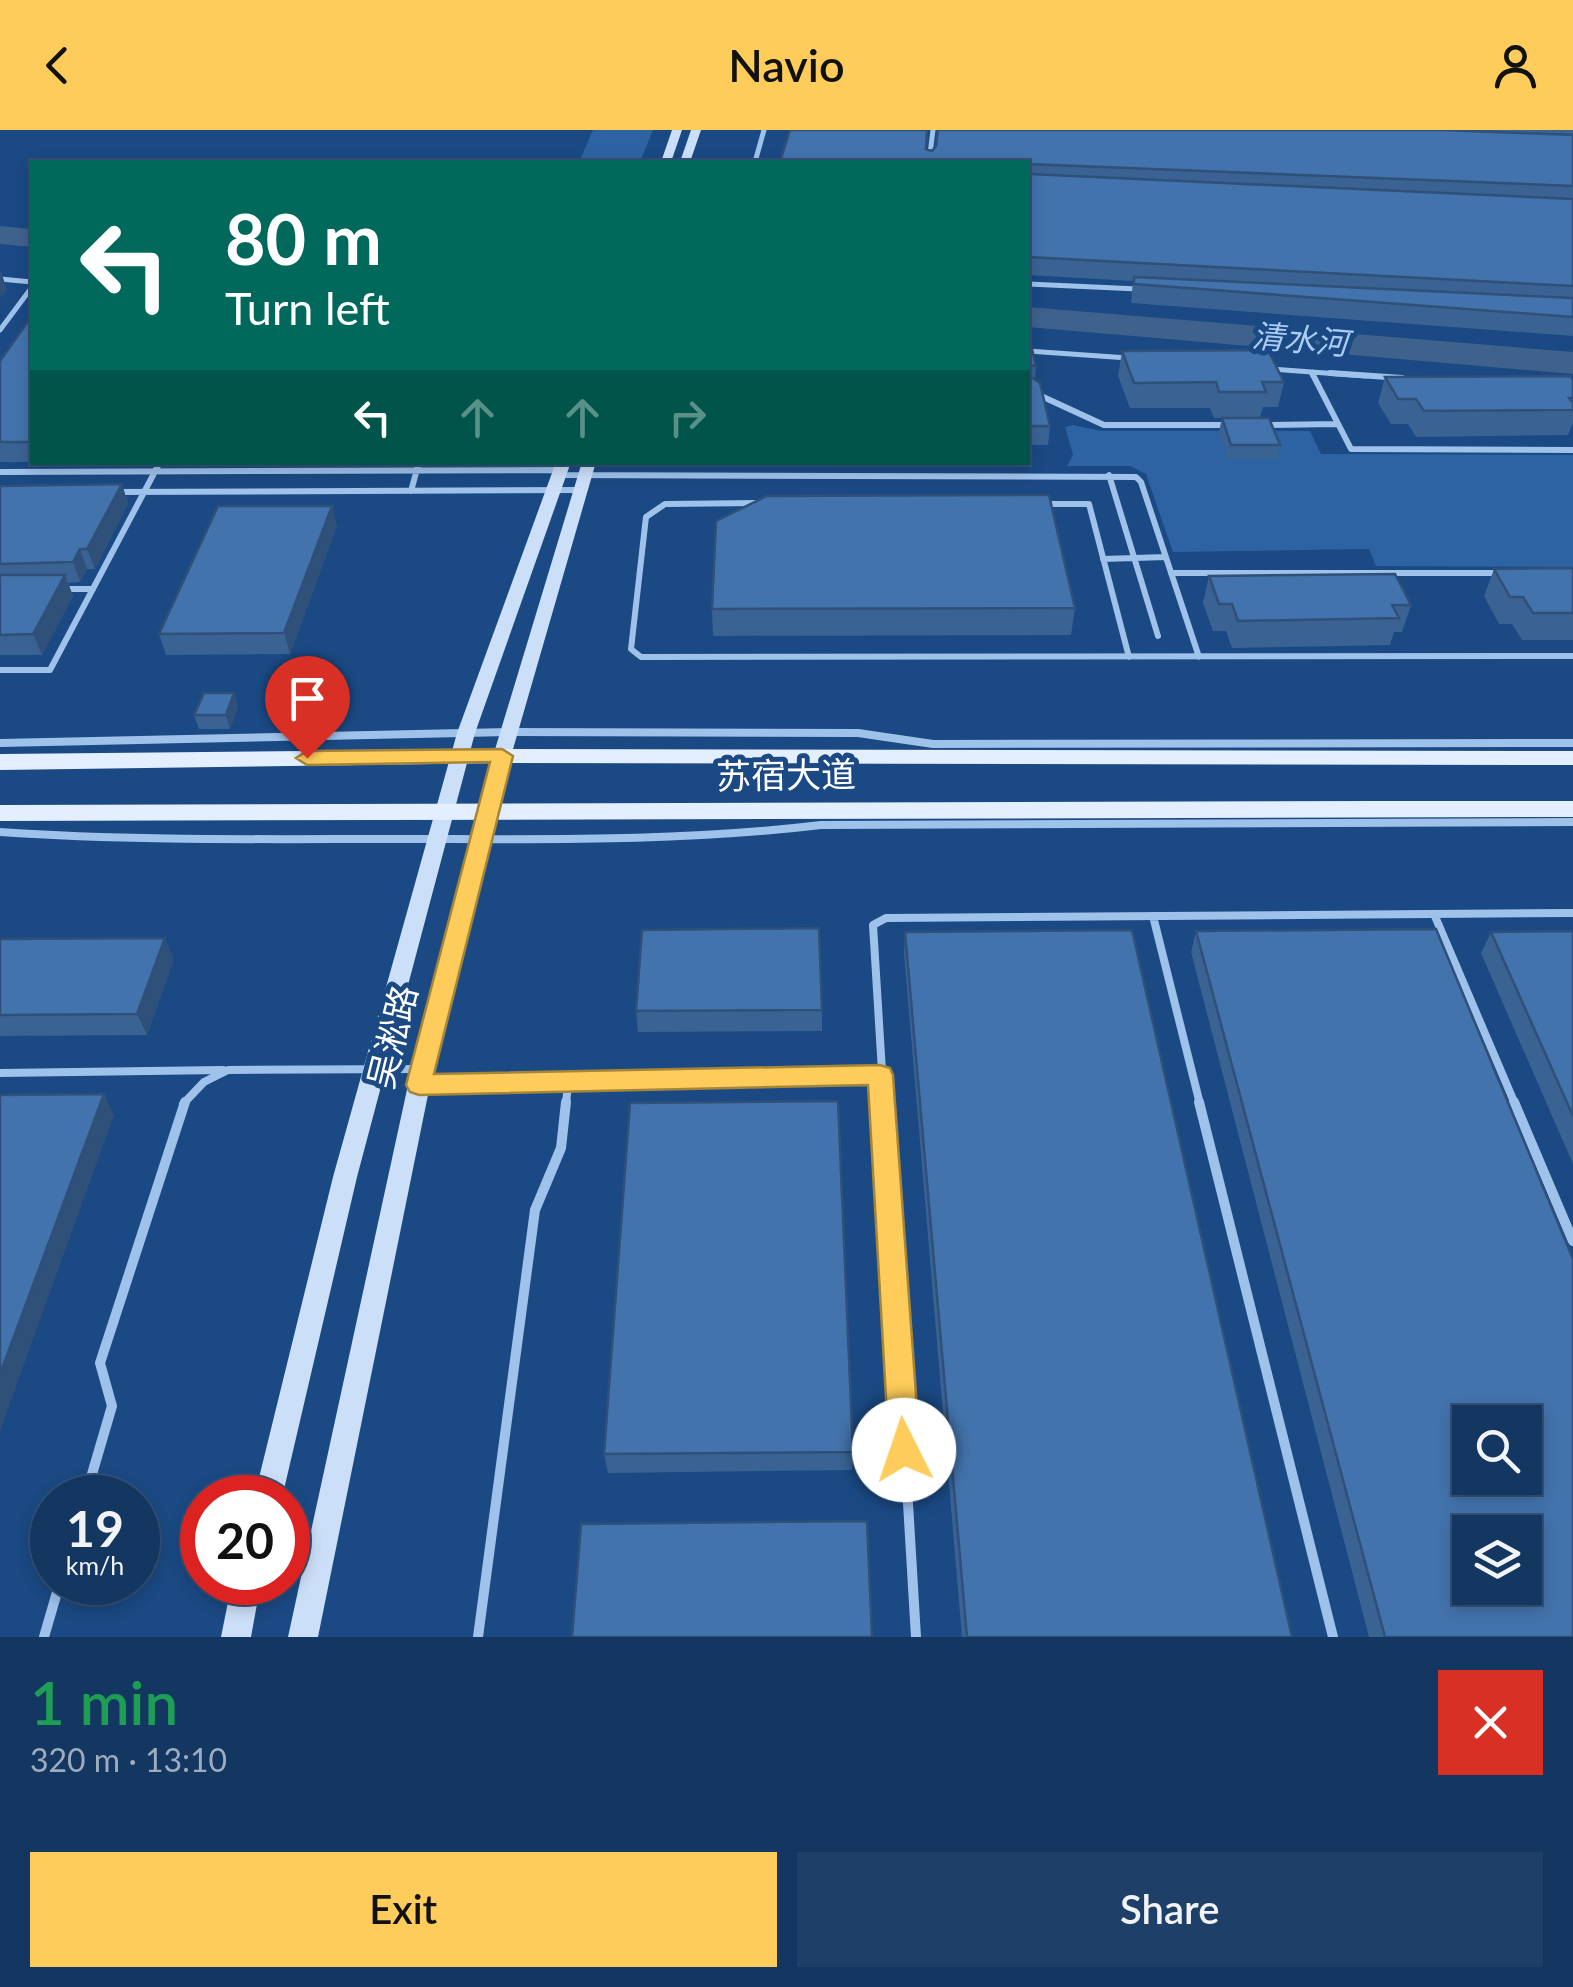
<!DOCTYPE html>
<meta charset="utf-8">
<style>
:root{--surface:#143762;--page:#1d3f68;--text:#f1f3f6;--muted:#9dacbe;--line:#335177;--accent:#fdcc5a}
body{margin:0;font-family:Lato,"Noto Sans SC",sans-serif;background:var(--page);color:var(--text);height:100vh;display:flex;flex-direction:column;font-size:38px;white-space:nowrap}
*{box-sizing:border-box;margin:0}
p{font-size:32px;color:var(--muted)}
.icon{flex:none;width:55px;height:55px;fill:none;stroke:currentColor;stroke-width:2;stroke-linecap:round;stroke-linejoin:round}
.map{position:relative;height:1507px;overflow:hidden}
.drawer{display:flex;flex-direction:column;background:var(--surface);flex:1}
.drawer>*{flex:none}
.hud{position:absolute;left:30px;top:30px;width:1000px;height:305px;border-radius:0px;box-shadow:0 5px 15px #0003,0 0 0 2px var(--line);background:#00695c;color:#fff;overflow:hidden}
.tools{position:absolute;left:1452px;top:1275px;display:grid;gap:20px}
.tools a{display:grid;place-items:center;width:90px;height:90px;border-radius:0px;background:var(--surface);box-shadow:0 5px 15px #0003,0 0 0 2px var(--line);font-size:50px}
.speed{position:absolute;left:30px;top:1345px;display:flex;gap:20px;font-size:50px;font-weight:700;text-align:center}
.speed>*{display:grid;place-content:center;width:130px;height:130px;border-radius:50%;background:var(--surface);box-shadow:0 5px 15px #0003,0 0 0 2px var(--line);line-height:1}
.speed small{font-size:25px;font-weight:400}
.speed .limit{border:15px solid #d22;background:#fff;color:#111}
.pin{position:absolute;display:grid;place-items:center;width:85px;height:85px;color:#fff;margin:-102px -42px;border-radius:50% 50% 50% 0;rotate:-45deg;box-shadow:0 0 10px #0007}
.pin .icon{rotate:45deg}
.me{position:absolute;width:110px;margin:-55px;rotate:356deg;stroke-linejoin:round;filter:drop-shadow(0 0 8px #0008)}
.turn{display:flex;align-items:center;gap:35px;height:210px;padding:0 30px;font-size:45px}
.turn .icon{width:130px;height:130px;stroke-width:2.5}
.turn b{display:block;font-size:70px;line-height:85px}
.lanes{display:flex;align-items:center;height:95px;padding:0 30px;background:#0003;justify-content:center;gap:50px;direction:ltr}
.lanes .off{opacity:.35}
.round{display:grid;place-items:center;flex:none;width:105px;height:105px;border-radius:0px;background:var(--page)}
.headline{display:flex;align-items:center;justify-content:space-between;height:170px;padding:0 30px}
h1{font-size:60px;font-weight:600;line-height:75px;color:#1e9e55}
.action{display:flex;gap:20px;margin-top:auto;padding:20px 30px}
.action a{flex:1;height:115px;border-radius:0px;background:var(--accent);color:#111;font-size:40px;font-weight:600;line-height:115px;text-align:center}
.action a+a{background:var(--page);color:var(--text)}
header{display:flex;justify-content:space-between;align-items:center;height:130px;padding:0 30px;background:var(--accent);color:#111;font-size:45px;font-weight:600}
.map>svg:first-child{display:block}
.green{fill:#2d63a2}
.lines{fill:none;stroke-linecap:round;stroke-linejoin:round}
.river{fill:#3f628d;fill-rule:evenodd}
.service-far3{stroke:#9fc2eb;stroke-width:5}
.service-far2{stroke:#9fc2eb;stroke-width:6}
.service-far1{stroke:#9fc2eb;stroke-width:8}
.service{stroke:#9fc2eb;stroke-width:10}
.secondary{fill:#cbdff8;fill-rule:evenodd}
.primary{fill:#e3eeff;fill-rule:evenodd}
.wall{fill:#3a6394}
.shaded-wall{fill:#2f5078}
.building{fill:#4373ac;stroke:#2f5078;stroke-width:2.5;fill-rule:evenodd}
.route{fill:#fdcc5a;stroke:#a4853a;stroke-width:2.5}
.labels{text-anchor:middle;stroke-width:10;stroke-linejoin:round;paint-order:stroke}
.far-water-label{font-size:32px;font-style:italic;fill:#aaccf3;stroke:#1a4983}
.street-label{font-size:35px;fill:#fff;stroke:#1a4983}
</style>
<header><svg class="icon" aria-label="back" viewBox="0 0 24 24"><path d="M15 5l-7 7 7 7"/></svg>Navio<svg class="icon" aria-label="person" viewBox="0 0 24 24"><circle cx="12" cy="8" r="4"/><path d="M4 21q1-7 8-7t8 7"/></svg></header>
<div class="map">
<svg width="1573" height="1507" viewBox="0 0 1573 1507">
<rect width="100%" height="100%" fill="#1a4983"/>
<path class="green" d="M593,0H653L640,32H579Z
M1073,295L1101,301H1310L1321,324L1573,325V437L1376,436L1369,419L1173,422L1146,344L1130,336H1067L1073,325L1065,297Z"/>
<g class="lines">
<path class="river" d="M0,96L32,99V117L0,114Z
M1028,177L1573,222V244L1028,197Z"/>
<path class="service-far3" d="M755,32L764,0
M929,32L933,0
M0,149L32,152
M1028,154L1138,159
M0,200L32,157
M1028,221L1128,228
M1271,239L1366,246
M1311,242L1313,246"/>
<path class="service-far2" d="M1312,243L1351,319L1573,320
M1330,243L1402,248
M1028,260L1104,295H1230
M1264,295L1338,294
M0,342L562,340
M560,345L1136,347L1141,352L1199,527
M1109,345L1158,506
M411,361L419,332
M114,362L580,360
M759,373L665,374L646,387L631,519L641,527L1573,526
M1043,374H1089L1129,527
M1103,429L1166,427
M1171,443H1502
M63,459H93
M0,540H50L160,332"/>
<path class="service-far1" d="M0,613L509,602L858,603L933,614L1573,613
M0,702C132,711 263,709 396,709C538,709 679,712 821,695L1573,692
M1434,784L1515,974
M1153,786L1200,974
M0,943L223,940
M423,955L881,945
M183,974L204,952L228,940L418,939
M566,974L568,954
M884,974L873,795L886,788L1573,783"/>
<path class="service" d="M884,972L916,1507
M1199,972L1333,1507
M1514,972L1573,1111
M85,1368L112,1276L100,1233L185,972
M44,1507L60,1452
M478,1507L535,1080L561,1018L566,972"/>
<path class="secondary" d="M672,0H682L671,32H661Z
M691,0H701L690,32H680Z
M556,332H571L475,603L357,1047L282,1368H254L333,1047L457,603Z
M582,332H596L511,626L430,955L318,1507H288L408,955L493,626Z
M232,1452H261L251,1507H221Z"/>
<path class="primary" d="M502,619L1573,621V635L502,633L0,640V624Z
M1376,671H1573V687L0,691V675Z"/>
</g>
<path class="wall" d="M938,0H1573V206L1131,173L1133,151L1028,145V32H780L926,19L932,21L936,16Z
M32,186V332H0V231Z
M1028,211L1036,236L1035,250L1050,296L1048,315H1028Z
M1122,221L1284,252L1278,277H1263L1260,287L1214,288L1210,278H1130L1118,246Z
M1385,247L1573,250V293L1568,305L1416,307L1408,294H1391L1378,273Z
M1222,288L1280,315L1277,329L1228,328L1219,301Z
M122,354L128,374L95,439H87L80,452L68,453L73,466L42,525H0V356Z
M332,376L337,396L290,524L166,525L159,504Z
M1573,438V510H1522L1512,494H1499L1484,466L1494,439Z
M1209,446L1411,475L1402,502H1394L1390,515L1232,518L1226,501H1213L1203,473Z
M1075,478L1071,505L713,506L712,479Z
M234,563L238,577L230,599H199L194,585Z
M1196,801L1573,1507H1369L1191,822Z
M1573,801V1034L1481,823L1491,802Z
M905,802L1292,1507H962L904,823Z
M0,809L174,829L147,905L0,906Z
M822,880V901L638,902L636,881Z
M853,1322L852,1340L608,1343L604,1324Z"/>
<path class="shaded-wall" d="M1,141L7,160L0,168V142Z
M122,354L128,374L95,439L87,419Z
M332,376L337,396L290,524L284,503Z
M80,419L87,439L80,452L73,432Z
M65,445L73,466L42,525L33,504Z
M234,563L238,577L230,599L226,585Z
M165,808L174,829L147,905L137,884Z
M104,964L114,985L0,1301V1244Z"/>
<path class="building" d="M790,0H927L926,19L932,21L936,16L938,0H1443L1573,5V56L1028,34V32H780Z
M1028,43L1030,44L1573,69V156L1028,127Z
M1134,147L1573,168V187L1134,154Z
M32,186V312H0V231Z
M1028,211H1030L1036,236L1028,235Z
M1268,220L1284,252H1262L1266,262H1219L1216,252L1134,253L1122,221Z
M1028,245L1040,253L1050,296H1028Z
M1570,246L1573,250V268H1569L1573,273V280L1424,281L1416,269H1398L1385,247Z
M1222,288H1269L1280,315H1231Z
M122,354L87,419H80L73,432L0,434V356Z
M1049,365L1075,478L712,479L716,391L767,366Z
M218,376H332L284,503L159,504Z
M1573,438V483H1533L1523,467H1510L1494,439Z
M1395,444L1411,475H1392L1399,488L1238,491L1232,474H1219L1209,446Z
M0,445H65L33,504L0,505Z
M204,563H234L226,585H194Z
M819,798L822,880L636,881L642,800Z
M1436,799L1573,1129V1507H1385L1196,801ZM1470,1292H1525V1348H1470ZM1470,1402H1525V1458H1470Z
M1132,800L1292,1507H967L905,802Z
M1573,801V986L1491,802Z
M165,808L137,884L0,885V809Z
M104,964L0,1244V965Z
M838,971L853,1322L604,1324L630,973Z
M867,1391L872,1507H572L581,1394Z"/>
<path class="route" d="M502,619L513,626L434,944L880,935L890,938L893,945L920,1320L915,1330L904,1334L894,1330L889,1320L868,955L419,965L410,962L406,955L490,632L307,635L296,628L307,621Z"/>
<g class="labels">
<g class="far-water-label">
<text transform="translate(1300 210) rotate(5)" y="11">清水河</text>
</g>
<g class="street-label">
<text transform="translate(786 646) rotate(-1)" y="12">苏宿大道</text>
<text transform="translate(393 907) rotate(-76)" y="12">吴淞路</text>
</g>
</g>
</svg>
<div class="tools">
<a><svg class="icon" aria-label="search" viewBox="0 0 24 24"><circle cx="10" cy="10" r="6"/><path d="M15 15l6 6"/></svg></a>
<a><svg class="icon" aria-label="layers" viewBox="0 0 24 24"><path d="M12 4l9 5-9 5-9-5zM3 14l9 5 9-5"/></svg></a>
</div>
<div class="speed"><div>19<small>km/h</small></div><div class="limit">20</div></div>
<div class="pin" style="left:307px;top:628px;background:#d93025"><svg class="icon" aria-label="arrive" viewBox="0 0 24 24"><path d="M6 21V4h12l-3 4 3 4H6"/></svg></div>
<svg class="me" style="left:904px;top:1320px" viewBox="-20 -20 40 40"><circle r="19" fill="#fff"/><path d="M0-13L10 11 0 6-10 11z" fill="#fdcc5a"/></svg>
<div class="hud">
<div class="turn"><svg class="icon" aria-label="left" viewBox="0 0 24 24"><path d="M17 20v-9H6M10 6l-5 5 5 5"/></svg><div><b>80 m</b>Turn left</div></div>
<div class="lanes"><svg class="icon" aria-label="left" viewBox="0 0 24 24"><path d="M17 20v-9H6M10 6l-5 5 5 5"/></svg><svg class="icon off" aria-label="ahead" viewBox="0 0 24 24"><path d="M12 20V5M6 11l6-6 6 6"/></svg><svg class="icon off" aria-label="ahead" viewBox="0 0 24 24"><path d="M12 20V5M6 11l6-6 6 6"/></svg><svg class="icon off" aria-label="right" viewBox="0 0 24 24"><path d="M7 20v-9h11M14 6l5 5-5 5"/></svg></div>
</div>
</div>
<section class="drawer">
<div class="headline"><div><h1>1 min</h1><p>320 m · 13:10</p></div><a class="round" style="background:#d93025;color:#fff"><svg class="icon" aria-label="close" viewBox="0 0 24 24"><path d="M6 6l12 12M18 6L6 18"/></svg></a></div>
<div class="action"><a>Exit</a><a>Share</a></div>
</section>
